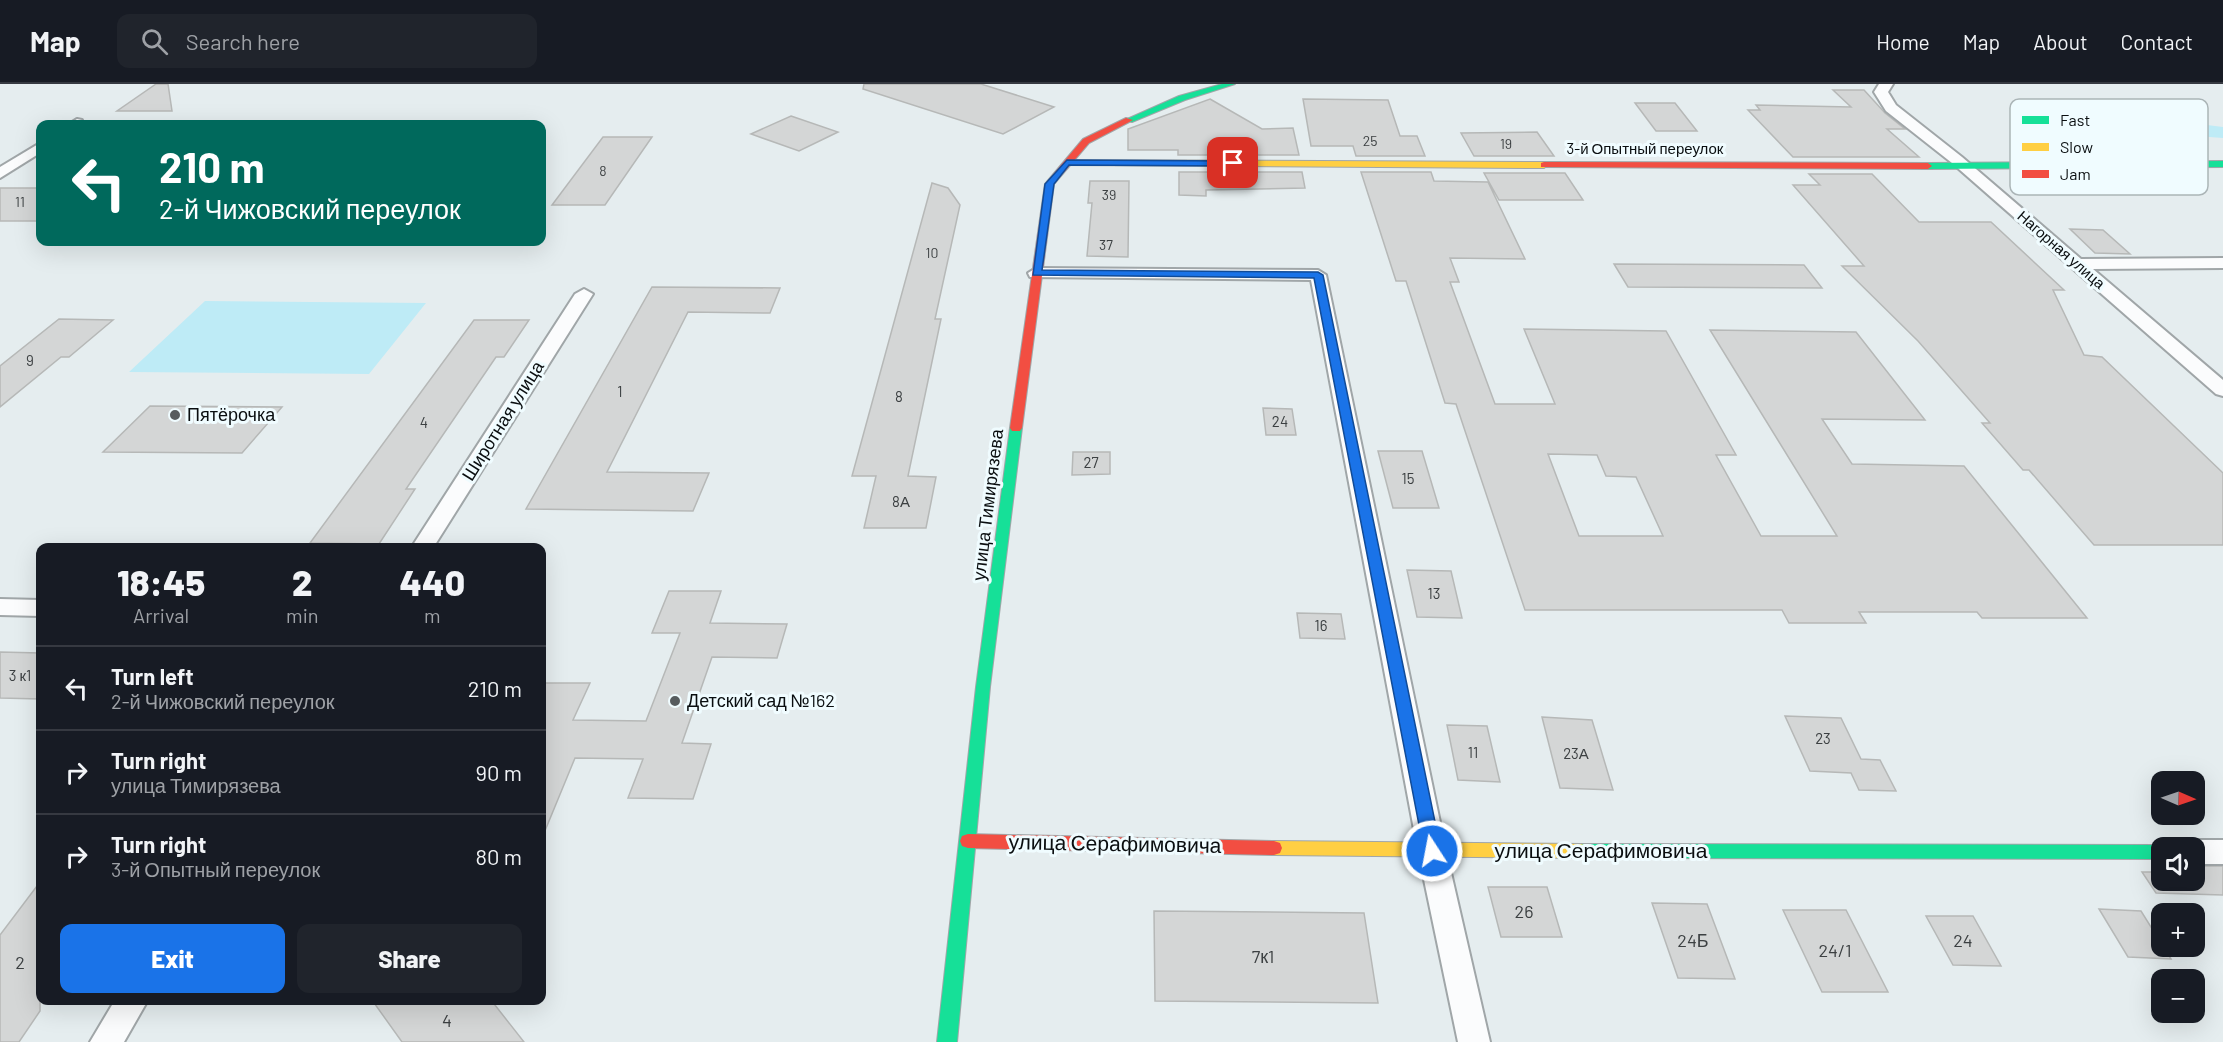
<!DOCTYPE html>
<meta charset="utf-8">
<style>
:root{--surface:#171b24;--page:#20242c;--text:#f1f3f6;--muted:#9ea1a6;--line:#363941;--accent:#1a73e8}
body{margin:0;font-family:Barlow,sans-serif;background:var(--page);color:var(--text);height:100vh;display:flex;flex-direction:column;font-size:22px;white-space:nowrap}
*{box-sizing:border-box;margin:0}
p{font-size:20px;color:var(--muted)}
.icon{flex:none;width:33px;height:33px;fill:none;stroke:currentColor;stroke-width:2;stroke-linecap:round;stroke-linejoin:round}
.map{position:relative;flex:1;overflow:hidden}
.panel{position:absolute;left:36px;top:459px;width:510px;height:462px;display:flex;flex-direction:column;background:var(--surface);border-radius:12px;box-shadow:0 6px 24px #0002}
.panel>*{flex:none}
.banner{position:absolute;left:36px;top:36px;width:510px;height:126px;border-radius:12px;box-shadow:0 6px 24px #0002;background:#00695c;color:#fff;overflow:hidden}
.needle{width:39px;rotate:92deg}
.tools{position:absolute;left:2151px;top:687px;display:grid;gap:12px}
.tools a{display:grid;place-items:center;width:54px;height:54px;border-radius:12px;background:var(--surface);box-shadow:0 6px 24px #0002;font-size:30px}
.pin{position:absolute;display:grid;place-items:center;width:51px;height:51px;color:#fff;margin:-26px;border-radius:12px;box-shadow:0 3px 9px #0006}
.me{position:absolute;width:66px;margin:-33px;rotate:349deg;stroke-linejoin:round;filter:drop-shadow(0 0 4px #0008)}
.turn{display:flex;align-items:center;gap:21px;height:126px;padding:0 24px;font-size:27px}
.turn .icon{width:78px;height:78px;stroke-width:2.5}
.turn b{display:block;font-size:42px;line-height:51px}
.eta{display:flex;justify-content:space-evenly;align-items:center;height:102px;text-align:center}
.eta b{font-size:36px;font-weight:800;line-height:42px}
.cta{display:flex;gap:12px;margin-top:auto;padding:12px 24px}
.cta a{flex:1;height:69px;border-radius:12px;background:var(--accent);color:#fff;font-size:24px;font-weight:800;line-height:69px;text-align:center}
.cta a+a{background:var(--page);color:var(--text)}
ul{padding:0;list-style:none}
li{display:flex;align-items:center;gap:18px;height:84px;padding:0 24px;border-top:2px solid var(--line)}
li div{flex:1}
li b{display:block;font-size:22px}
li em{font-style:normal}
header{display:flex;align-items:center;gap:36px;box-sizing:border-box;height:84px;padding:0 30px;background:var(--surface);border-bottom:2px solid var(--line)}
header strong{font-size:28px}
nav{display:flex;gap:33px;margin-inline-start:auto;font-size:21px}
.search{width:420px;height:54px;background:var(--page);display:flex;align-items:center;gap:15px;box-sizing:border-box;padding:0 21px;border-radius:12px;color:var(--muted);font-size:22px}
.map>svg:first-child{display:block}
.green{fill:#beebf6}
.building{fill:#d4d6d6;stroke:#b6b8b7;stroke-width:1.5;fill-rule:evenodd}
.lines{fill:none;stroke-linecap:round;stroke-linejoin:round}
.street-casing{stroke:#a0a6a8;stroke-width:4}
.fast-casing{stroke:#a0a6a8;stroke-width:2}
.slow-casing{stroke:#a0a6a8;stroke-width:2}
.jam-casing{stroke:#a0a6a8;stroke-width:2}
.street{fill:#fbfcfd;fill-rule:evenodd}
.fast{fill:#16e098;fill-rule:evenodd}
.slow{fill:#ffcf43;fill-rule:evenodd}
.jam{fill:#f24e42;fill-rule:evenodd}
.route{fill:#1a73e8;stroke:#114b97;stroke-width:1.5}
.poi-dot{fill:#575c5e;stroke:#f0fcff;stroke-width:2}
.labels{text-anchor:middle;stroke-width:6;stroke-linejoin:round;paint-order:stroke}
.far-number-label{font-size:14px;fill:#3c4042}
.far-street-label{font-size:15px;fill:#0a0e10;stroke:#f0fcff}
.number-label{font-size:15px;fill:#3c4042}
.poi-label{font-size:18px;fill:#0a0e10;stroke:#f0fcff;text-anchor:start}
.street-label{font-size:18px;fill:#0a0e10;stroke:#f0fcff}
.near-number-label{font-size:18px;fill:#3c4042}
.near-street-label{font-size:21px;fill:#0a0e10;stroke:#f0fcff}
.key{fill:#f0fcff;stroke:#abb5b7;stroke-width:1.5}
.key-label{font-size:16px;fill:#0a0e10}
</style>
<header>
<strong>Map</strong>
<div class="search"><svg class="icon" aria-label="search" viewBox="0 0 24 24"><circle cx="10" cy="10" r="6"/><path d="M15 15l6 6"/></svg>Search here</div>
<nav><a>Home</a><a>Map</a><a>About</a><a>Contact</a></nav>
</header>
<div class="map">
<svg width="2223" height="958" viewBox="0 0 2223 958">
<rect width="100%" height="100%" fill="#e5edef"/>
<path class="green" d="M2135,32L2223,43V54L2113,46L2086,52L2069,61H2061L2047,56L2021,37L2035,33Z
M205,217L426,219L369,290L129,288Z"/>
<path class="building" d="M156,0H168L172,27H117Z
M864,0H981L1054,23L1003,50L863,5Z
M1833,6H1864L1885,29L1905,45H1887L1919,73H1793L1748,26H1760L1756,21L1851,23Z
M1210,15L1262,45L1293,44L1299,71H1178V66H1128V45Z
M1303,15L1388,16L1400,52H1417L1425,72H1356L1353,62H1311Z
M1635,19H1675L1697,47H1656Z
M791,32L838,48L799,67L751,50Z
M1537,48L1554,72H1474L1461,49Z
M603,53H652L605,121H552Z
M1179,88H1302L1305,104L1206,106V112L1179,111Z
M1361,88H1431L1434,97L1488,98L1525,175L1450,174L1459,198H1450L1495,320H1555L1524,245L1666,247L1736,371H1716L1761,452H1837L1710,246L1856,248L1925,336L1822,335L1852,380L1964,382L2087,534H1982L1977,528H1859L1866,539H1789L1782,526H1525L1456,320L1445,319L1406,197H1396ZM1548,370L1597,371L1606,392L1636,393L1663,452H1579Z
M1484,89H1565L1583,116H1499Z
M1809,90H1872L1919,138H1991L2064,206H2053L2084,271L2102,273L2223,389V461H2094L2029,386H2023L1982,339H1990L1918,257L1842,182H1864L1793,101H1820Z
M1090,97H1129L1128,173L1087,172L1092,119H1088Z
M932,99L948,104L960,121L935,235H941L908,392L936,393L926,444H864L876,392H852Z
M0,104H40V137H0Z
M2070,145L2103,146L2130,170L2095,169Z
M1614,180L1804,181L1822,204L1628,203Z
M652,203L780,204L770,229L688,228L607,388L709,389L693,427L526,425Z
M59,235L113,236L69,273H61L0,323V282Z
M474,236H529L504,273H496L406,405H415L379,460L310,459Z
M150,322L282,323L242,369L103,368Z
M1263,324L1292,325L1296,351H1266Z
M1378,367H1422L1439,424H1393Z
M1073,368H1110V390L1072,391Z
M1407,486L1451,487L1462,534L1417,533Z
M669,507H721L710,539L787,540L777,574L712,573L682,659L711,660L693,715L628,714L643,675L575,674L542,754V599H590L573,636L646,637L680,549H652Z
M1297,529L1341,530L1345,555L1300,554Z
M0,568L40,569V615L0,614Z
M1785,632L1841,634L1861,675L1880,676L1896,707L1859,706L1851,689L1810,687Z
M1542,633L1592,636L1613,706L1560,704Z
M1447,641L1487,642L1500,698L1458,696Z
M2194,782H2223V811L2156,809L2142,788H2162V796H2194Z
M40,798V927L19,958H0V851Z
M1488,803H1547L1562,853H1501Z
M1652,819L1707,820L1735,895L1678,894Z
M2099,825L2141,827L2171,875L2128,873Z
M1783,826H1846L1888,908H1822Z
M1154,827L1364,829L1378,919L1155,917Z
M1926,832H1973L2001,882L1953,881Z
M372,916H491L524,958H402Z"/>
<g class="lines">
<defs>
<path id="street" d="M1879,0H1893L1888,8L1896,21L1962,73L2081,175L2223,174V184L2093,185L2223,296V312L2216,310L1952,79L1886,27L1874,8Z
M77,35L82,36L83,40H69Z
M40,59V69L0,94V83Z
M1036,184L1318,186L1326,191L1446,767L1490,958H1458L1418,767L1311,196L1030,193L1028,189Z
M584,205L593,210L433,464H411L575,210Z
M0,515L40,516V532L0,531Z
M2194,756H2223V780H2194V764H2182L2184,759Z
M115,916H148L124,958H90Z"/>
<path id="fast" d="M1222,0H1235L1185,16L1132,38L1125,36L1179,12Z
M2223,77V83L1928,85L1924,82L1928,79Z
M1016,340L1022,344L990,603L957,958H937L976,603L1010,344Z
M1581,760L2162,761L2168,764H2162V775L1581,774L1575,772L1573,767L1575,762Z"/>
<path id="slow" d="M1067,76L1544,78L1548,81L1544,84L1064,81L1063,79Z
M1274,757L1581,760L1587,762L1589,767L1587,772L1581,774L1274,771L1268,769L1266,764L1268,759Z"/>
<path id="jam" d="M1126,34L1133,36L1089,59L1054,100L1022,344L1020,347H1012L1010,344L1045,100L1083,55Z
M1544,78L1928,79L1932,82L1928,85L1541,83V79Z
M968,750L1274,757L1280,759L1282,764L1280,769L1274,771L968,764L962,762L960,757L962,752Z"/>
</defs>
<use href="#street" class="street-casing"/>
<use href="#fast" class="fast-casing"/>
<use href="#slow" class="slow-casing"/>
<use href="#jam" class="jam-casing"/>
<use href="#street" class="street"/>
<use href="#fast" class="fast"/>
<use href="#slow" class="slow"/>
<use href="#jam" class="jam"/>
</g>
<path class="route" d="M1067,76L1233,77L1237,79L1233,82L1069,81L1054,100L1042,186L1318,188L1323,191L1441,767L1438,772L1432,774L1426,772L1424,767L1314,194L1033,191L1045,100Z"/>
<g class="poi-dot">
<circle cx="175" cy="331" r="6"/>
<circle cx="675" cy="617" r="6"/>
</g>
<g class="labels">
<g class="far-number-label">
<text x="1370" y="62">25</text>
<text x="1506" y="65">19</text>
<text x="603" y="92">8</text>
<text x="1109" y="116">39</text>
<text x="20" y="123">11</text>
<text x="1106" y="166">37</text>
<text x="932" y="174">10</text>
</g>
<g class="far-street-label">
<text x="1645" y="70">3-й Опытный переулок</text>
<text transform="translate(2061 166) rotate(41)" y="5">Нагорная улица</text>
</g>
<g class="number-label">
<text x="30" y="282">9</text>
<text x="620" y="313">1</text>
<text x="899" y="318">8</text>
<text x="1280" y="343">24</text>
<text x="424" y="344">4</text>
<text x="1091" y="384">27</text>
<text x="1408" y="400">15</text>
<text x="901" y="423">8А</text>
<text x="1434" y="515">13</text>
<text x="1321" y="547">16</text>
<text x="20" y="597">3 к1</text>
<text x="1823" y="660">23</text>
<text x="1473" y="674">11</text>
<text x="1576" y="675">23А</text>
</g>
<g class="poi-label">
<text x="187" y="337">Пятёрочка</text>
<text x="687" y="623">Детский сад №162</text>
</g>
<g class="street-label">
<text transform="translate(503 337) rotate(-58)" y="6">Широтная улица</text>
<text transform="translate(988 421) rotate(-83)" y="6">улица Тимирязева</text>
</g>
<g class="near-number-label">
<text x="1524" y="834">26</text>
<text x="1693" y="863">24Б</text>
<text x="1963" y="863">24</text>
<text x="1835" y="873">24/1</text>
<text x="1263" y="879">7к1</text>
<text x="20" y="885">2</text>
<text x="447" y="943">4</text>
</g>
<g class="near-street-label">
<text transform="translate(1115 760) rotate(1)" y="7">улица Серафимовича</text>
<text x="1601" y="774">улица Серафимовича</text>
</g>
</g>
<rect x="2010" y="15" width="198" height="96" rx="9" class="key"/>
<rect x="2022" y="32" width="27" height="8" fill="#16e098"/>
<rect x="2022" y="59" width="27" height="8" fill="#ffcf43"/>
<rect x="2022" y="86" width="27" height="8" fill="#f24e42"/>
<g class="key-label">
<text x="2060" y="42">Fast</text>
<text x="2060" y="69">Slow</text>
<text x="2060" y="96">Jam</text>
</g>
</svg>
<div class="tools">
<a><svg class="needle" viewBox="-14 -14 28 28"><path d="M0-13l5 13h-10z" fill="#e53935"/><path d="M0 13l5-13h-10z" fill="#9ea1a6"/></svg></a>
<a><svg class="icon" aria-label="sound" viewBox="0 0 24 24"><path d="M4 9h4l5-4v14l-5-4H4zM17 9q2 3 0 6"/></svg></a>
<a>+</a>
<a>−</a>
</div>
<div class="pin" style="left:1233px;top:79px;background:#d93025"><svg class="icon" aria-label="arrive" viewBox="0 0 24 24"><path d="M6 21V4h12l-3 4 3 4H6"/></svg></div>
<svg class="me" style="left:1432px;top:767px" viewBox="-20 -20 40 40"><circle r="17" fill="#1a73e8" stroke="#fff" stroke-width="3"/><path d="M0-11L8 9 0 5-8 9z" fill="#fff"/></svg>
<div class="banner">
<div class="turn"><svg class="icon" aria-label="left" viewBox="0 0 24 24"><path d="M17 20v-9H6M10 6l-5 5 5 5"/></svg><div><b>210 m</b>2-й Чижовский переулок</div></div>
</div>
<section class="panel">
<div class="eta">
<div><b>18:45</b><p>Arrival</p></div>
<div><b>2</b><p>min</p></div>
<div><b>440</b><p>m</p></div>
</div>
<ul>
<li><svg class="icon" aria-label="left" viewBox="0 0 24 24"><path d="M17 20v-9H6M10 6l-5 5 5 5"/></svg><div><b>Turn left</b><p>2-й Чижовский переулок</p></div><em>210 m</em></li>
<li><svg class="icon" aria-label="right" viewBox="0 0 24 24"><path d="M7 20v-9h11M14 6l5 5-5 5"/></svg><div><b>Turn right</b><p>улица Тимирязева</p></div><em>90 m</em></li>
<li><svg class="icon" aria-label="right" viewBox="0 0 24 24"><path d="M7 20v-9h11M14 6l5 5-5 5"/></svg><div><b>Turn right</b><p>3-й Опытный переулок</p></div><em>80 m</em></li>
</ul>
<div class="cta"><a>Exit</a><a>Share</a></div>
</section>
</div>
